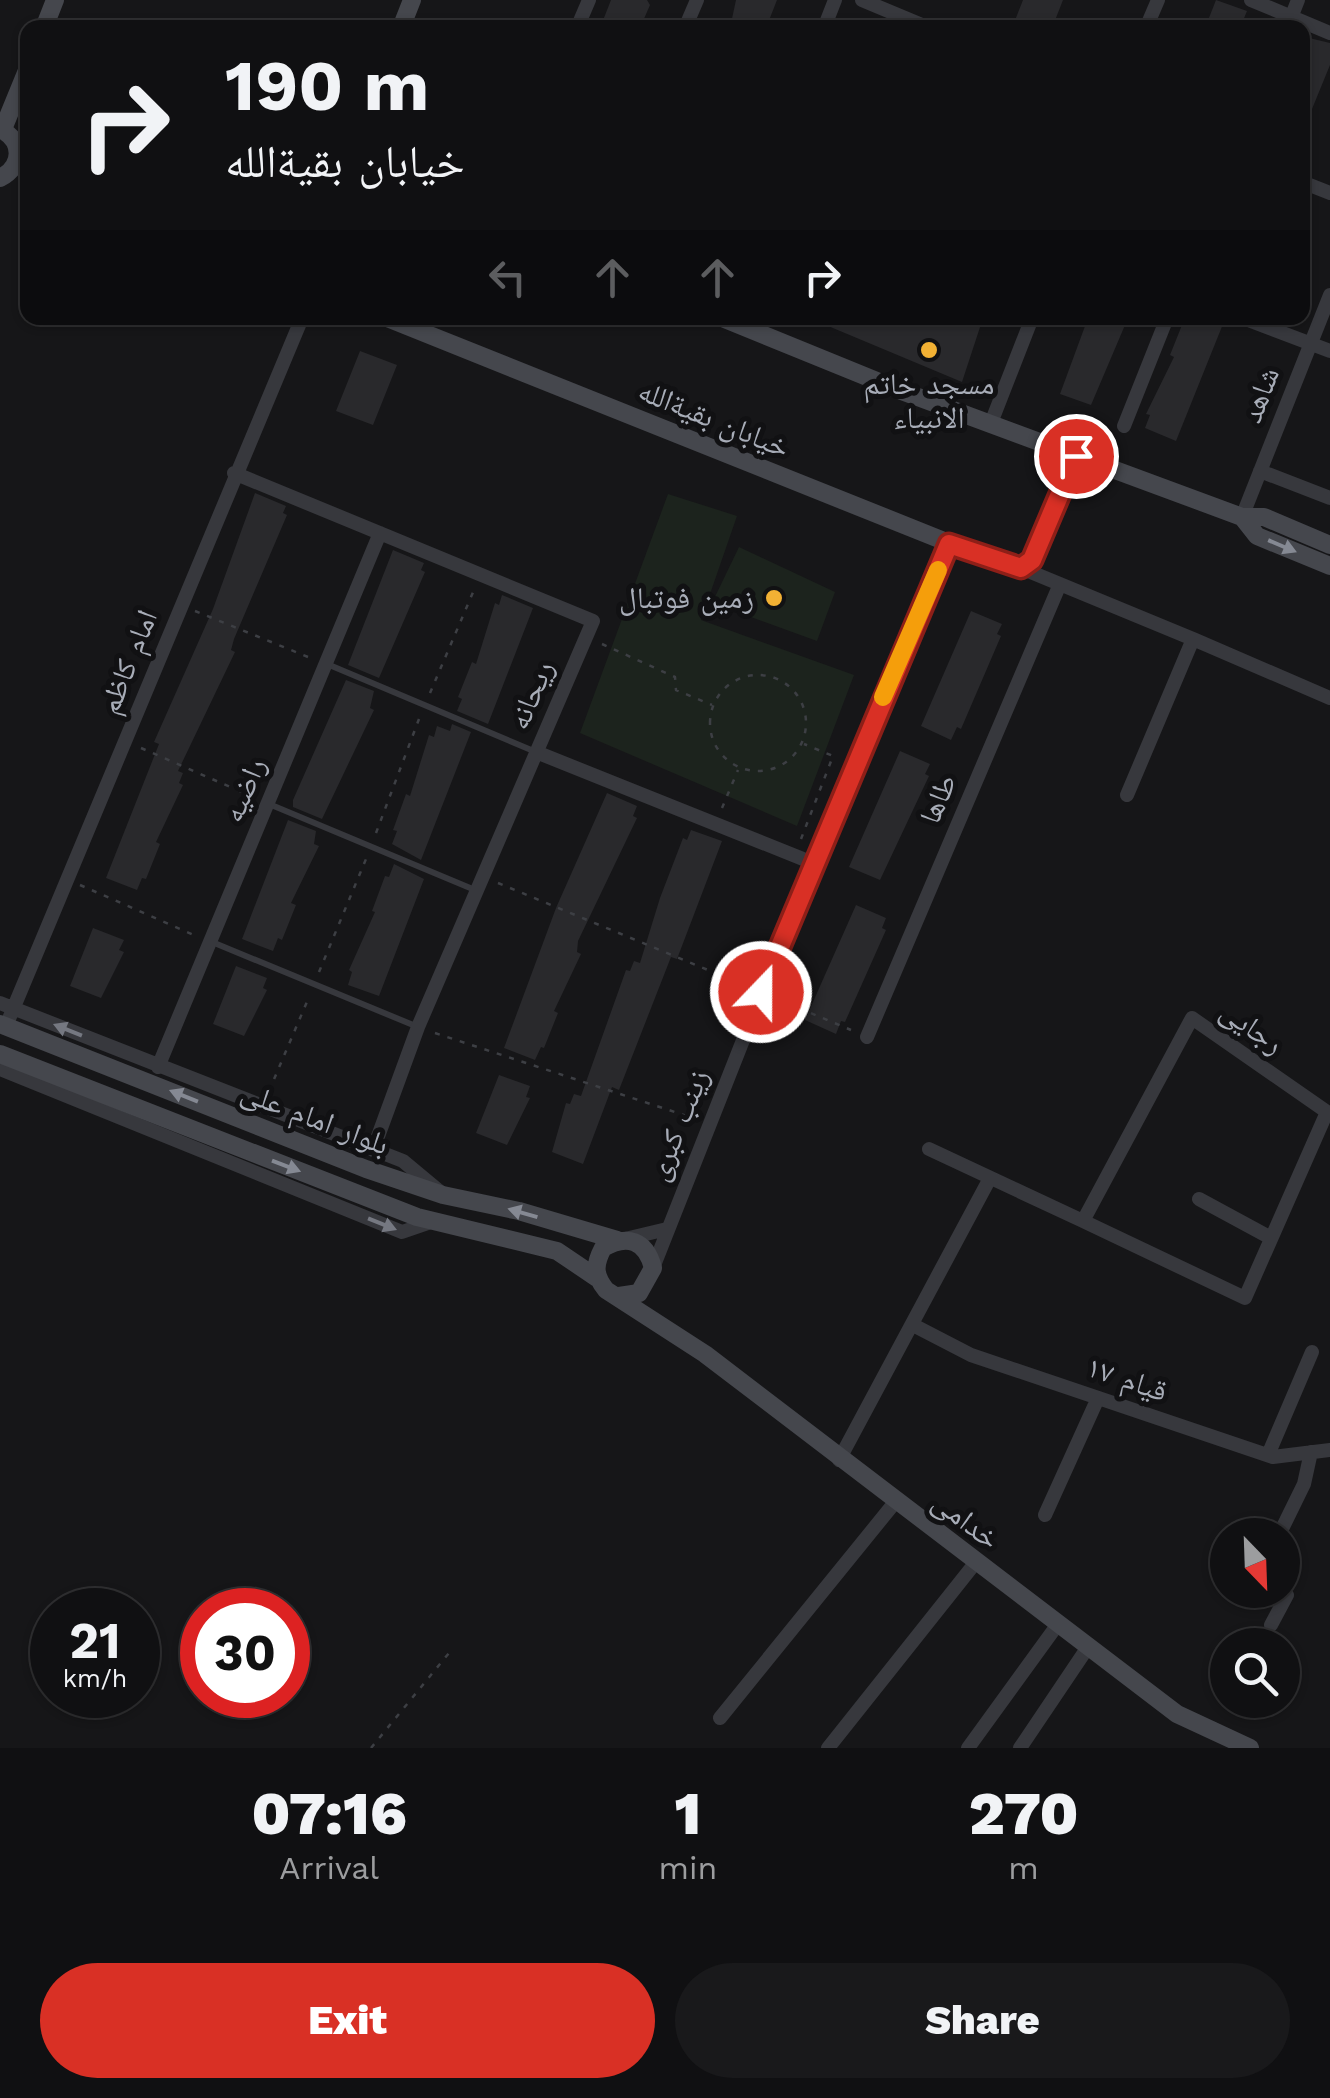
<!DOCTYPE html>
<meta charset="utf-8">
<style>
:root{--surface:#101012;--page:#19191b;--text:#f1f3f6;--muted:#9c9d9f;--line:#303032;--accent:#d93025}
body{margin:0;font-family:"Work Sans","Noto Naskh Arabic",sans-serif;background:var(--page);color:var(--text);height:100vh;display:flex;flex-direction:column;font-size:38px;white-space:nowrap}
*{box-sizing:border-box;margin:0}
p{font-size:32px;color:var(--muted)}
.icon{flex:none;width:55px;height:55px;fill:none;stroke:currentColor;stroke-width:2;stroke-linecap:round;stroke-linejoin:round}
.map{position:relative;height:1748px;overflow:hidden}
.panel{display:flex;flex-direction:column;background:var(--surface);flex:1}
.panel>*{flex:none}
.hud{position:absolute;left:20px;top:20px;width:1290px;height:305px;border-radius:20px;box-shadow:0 2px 8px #0004,0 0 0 2px var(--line);background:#101012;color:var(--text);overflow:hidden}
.needle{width:65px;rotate:157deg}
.controls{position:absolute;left:1210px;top:1518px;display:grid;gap:20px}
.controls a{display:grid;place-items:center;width:90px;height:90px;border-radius:50%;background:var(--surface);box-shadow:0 2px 8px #0004,0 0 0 2px var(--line);font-size:50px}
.speed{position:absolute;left:30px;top:1588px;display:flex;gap:20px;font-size:50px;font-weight:700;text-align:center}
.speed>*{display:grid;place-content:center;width:130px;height:130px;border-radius:50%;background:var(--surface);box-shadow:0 2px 8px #0004,0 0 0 2px var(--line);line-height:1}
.speed small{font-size:25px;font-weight:400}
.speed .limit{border:15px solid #d22;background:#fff;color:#111}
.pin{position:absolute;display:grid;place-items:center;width:85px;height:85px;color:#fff;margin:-42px;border:5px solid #fff;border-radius:50%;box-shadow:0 2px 10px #0007}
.me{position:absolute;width:110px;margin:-55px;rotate:22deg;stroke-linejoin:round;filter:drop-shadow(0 0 8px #0008)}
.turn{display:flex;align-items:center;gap:35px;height:210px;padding:0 40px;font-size:45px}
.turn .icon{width:130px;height:130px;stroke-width:2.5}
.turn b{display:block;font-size:70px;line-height:85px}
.lanes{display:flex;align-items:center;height:95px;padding:0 40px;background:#0003;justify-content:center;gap:50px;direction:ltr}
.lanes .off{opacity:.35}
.eta{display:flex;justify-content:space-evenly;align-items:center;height:170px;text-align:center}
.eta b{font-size:60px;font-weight:800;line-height:70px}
.cta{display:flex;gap:20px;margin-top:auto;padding:20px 40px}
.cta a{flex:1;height:115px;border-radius:60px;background:var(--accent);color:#fff;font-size:40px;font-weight:800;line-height:115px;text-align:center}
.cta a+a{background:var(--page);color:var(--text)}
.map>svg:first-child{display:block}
.green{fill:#1c231d}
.building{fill:#29292c}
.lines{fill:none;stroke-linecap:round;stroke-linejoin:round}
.path{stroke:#3d3f44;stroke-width:2.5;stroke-dasharray:5 8;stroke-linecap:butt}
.lane{stroke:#37383d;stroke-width:6}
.street{stroke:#37383d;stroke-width:14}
.secondary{stroke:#45474d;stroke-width:18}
.oneway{fill:#858993}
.oneway2{fill:#757881}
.route-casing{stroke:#8d1f18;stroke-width:25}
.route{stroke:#d93025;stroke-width:18}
.slow{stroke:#f59e0b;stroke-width:18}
.poi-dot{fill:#f2b134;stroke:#111113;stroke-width:4}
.labels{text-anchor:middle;stroke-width:10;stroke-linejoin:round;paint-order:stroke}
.poi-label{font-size:30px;fill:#a8adb8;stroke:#111113}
.street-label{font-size:30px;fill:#a8adb8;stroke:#111113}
</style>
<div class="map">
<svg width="1330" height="1748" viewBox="0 0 1330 1748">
<rect width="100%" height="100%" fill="#161618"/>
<path class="green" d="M668,494L737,516L701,620L854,675L797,826L580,733Z
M739,547L835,592L817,641L712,603Z"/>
<path class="building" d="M611,0H647L650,5L640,28H600Z
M736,0H777L766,28H730Z
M1023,0H1063L1052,28H1012Z
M1216,0L1247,11L1240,28H1205Z
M1305,37L1330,43V65L1303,131Z
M809,318H983L962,382Z
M1088,318H1128L1091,405L1060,394Z
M1190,318L1223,324L1176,441L1145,428L1150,415L1146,414L1174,357L1170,355L1184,320Z
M360,351L397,365L373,425L336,411Z
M255,493L286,506L283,513L287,515L234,639L231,650L235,652L178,771L183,773L179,783L183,785L156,842L160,844L146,879L142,878L137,890L106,878L159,744L154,742L213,609Z
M393,550L424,563L421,570L425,572L379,678L348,665Z
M502,595L533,608L488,724L457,711L462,699L458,697L472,662L476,664L495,603L499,605Z
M971,611L1002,624L997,634L1001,636L961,729L957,727L951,740L921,726Z
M346,680L374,691L370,708L374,710L322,819L293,807V800Z
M452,724L471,732L421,860L392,844L397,831L393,830L406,794L410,796L429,735L434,737L437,726L450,731Z
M900,751L930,764L925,774L929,776L880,880L849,867Z
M607,793L637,806L633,816L637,818L578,941L577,952L581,954L554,1011L558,1013L544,1048L541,1047L535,1060L504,1048L556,908Z
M288,820L316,831L314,844L319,846L291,903L296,905L282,940L278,938L273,951L242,939Z
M691,830L722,841L677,959L671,957L619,1090L612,1087L583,1164L552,1152L566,1103L570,1104L574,1094L581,1096L626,970L630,971L634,961L640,963L660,898L683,838L687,840Z
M394,864L424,879L379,996L348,985L352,972L349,970L375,912L372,911L385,876L389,877Z
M856,905L886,918L882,928L886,930L845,1022L841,1021L836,1034L805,1020Z
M93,928L124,940L119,950L124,952L101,998L70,986Z
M236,966L267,978L263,988L267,990L244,1036L213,1024Z
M499,1075L530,1086L526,1097L530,1098L507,1145L476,1133Z"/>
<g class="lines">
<path class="path" d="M195,611L313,659
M602,644L675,677L676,690L712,705
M710 723a48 48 0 1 1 96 0a48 48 0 1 1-96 0Z
M430,693L474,590
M141,748L253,797
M722,808L738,770
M376,833L419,719
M801,839L833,756L804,744
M498,883L749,987
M80,885L196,936
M319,972L366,859
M775,998L851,1030
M435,1033L693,1118
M269,1091L309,997
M371,1748L449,1653"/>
<path class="lane" d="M327,664L536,752
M269,804L475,890
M212,942L418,1027"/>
<path class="street" d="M862,0L929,28
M1251,0L1330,33
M577,28L589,0
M685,28L697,0
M824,28L835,0
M1146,28L1158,0
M1287,28L1298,0
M1302,182L1330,193
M1243,318L1330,351
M991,423L1032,318
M1124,426L1167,318
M1260,471L1330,498
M234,473L593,621L418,1027L373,1150
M1242,517L1330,295
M1021,568L1193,639L1127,795
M1193,639L1330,698
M536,752L813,863
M0,1003L403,1161L439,1191
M6,1026L302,318
M867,1037L1060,584
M158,1067L380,533
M0,1069L402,1232L434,1221
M929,1149L1083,1221L1192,1018L1330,1114
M1199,1199L1271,1238
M1083,1221L1245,1298L1327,1112
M625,1239L667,1229
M653,1268L813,863L949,544
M913,1325L971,1355L1273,1457L1330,1450
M1268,1455L1312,1352
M839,1460L989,1180
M1045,1515L1098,1398
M1279,1535L1304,1484L1311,1452
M1226,1566H1228
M1271,1625L1287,1595L1278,1590
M720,1718L896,1501
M828,1748L976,1562
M968,1748L1058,1624
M1020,1748L1088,1647"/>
<path class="secondary" d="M44,28L55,0
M401,28L412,0
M0,129C24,141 23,166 0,178
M3,129L28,68
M387,318L1009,567L1021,568L1031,560L1076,456
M722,318L899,390L1242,517H1264L1330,545
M1242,517L1257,536L1330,566
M0,1024L366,1169L443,1195L519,1211L617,1240
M0,1054L417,1217L557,1251L597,1278
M619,1296L639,1293L653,1268C646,1240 627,1234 603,1248C594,1265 594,1275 606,1290L705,1354L1177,1714L1250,1748"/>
</g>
<defs><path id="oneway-solid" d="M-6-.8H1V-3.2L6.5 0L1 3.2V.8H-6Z" transform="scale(2.5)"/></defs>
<g class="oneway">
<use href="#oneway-solid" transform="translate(1282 546) rotate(23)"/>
<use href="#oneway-solid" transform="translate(184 1096) rotate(-158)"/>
<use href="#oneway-solid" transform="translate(286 1166) rotate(21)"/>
<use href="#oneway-solid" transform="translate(523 1213) rotate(-164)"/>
</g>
<g class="oneway2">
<use href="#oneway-solid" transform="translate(68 1030) rotate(-158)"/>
<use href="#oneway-solid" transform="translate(382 1224) rotate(22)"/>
</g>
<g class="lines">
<defs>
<path id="route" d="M761,992L949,544L1021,568L1032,560L1076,456"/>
</defs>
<use href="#route" class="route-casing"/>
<use href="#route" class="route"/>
<path class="slow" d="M883,697L938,570"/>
</g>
<g class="poi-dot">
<circle cx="929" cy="350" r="10"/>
<circle cx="774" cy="598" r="10"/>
</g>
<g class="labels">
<g class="poi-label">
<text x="929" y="394">مسجد خاتم<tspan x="929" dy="34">الانبیاء</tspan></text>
<text x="754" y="608" text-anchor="end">زمین فوتبال</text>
</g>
<g class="street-label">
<text transform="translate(1260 395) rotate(-69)" y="10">شاهد</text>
<text transform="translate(714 419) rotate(22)" y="10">خیابان بقیةالله</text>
<text transform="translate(128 662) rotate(-68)" y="10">امام کاظم</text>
<text transform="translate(531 695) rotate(-67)" y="10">ریحانه</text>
<text transform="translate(244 790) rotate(-67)" y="10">راضیه</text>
<text transform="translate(938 799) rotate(-67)" y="10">طاها</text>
<text transform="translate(1252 1027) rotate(35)" y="10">رجایی</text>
<text transform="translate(315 1118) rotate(21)" y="10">بلوار امام علی</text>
<text transform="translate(678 1125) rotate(-68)" y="10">زینب کبری</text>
<text transform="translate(1127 1379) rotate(19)" y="10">قیام ۱۷</text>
<text transform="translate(966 1520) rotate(37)" y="10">خدامی</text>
</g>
</g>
</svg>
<div class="controls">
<a><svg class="needle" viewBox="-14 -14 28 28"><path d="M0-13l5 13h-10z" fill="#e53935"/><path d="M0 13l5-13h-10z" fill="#9c9d9f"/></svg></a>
<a><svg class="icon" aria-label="search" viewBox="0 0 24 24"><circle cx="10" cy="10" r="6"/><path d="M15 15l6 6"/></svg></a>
</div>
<div class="speed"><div>21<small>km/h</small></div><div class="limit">30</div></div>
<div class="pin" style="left:1076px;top:456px;background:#d93025"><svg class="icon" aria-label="arrive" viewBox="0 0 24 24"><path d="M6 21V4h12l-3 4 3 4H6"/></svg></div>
<svg class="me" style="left:761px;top:992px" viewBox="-20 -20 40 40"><circle r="17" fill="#d93025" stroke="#fff" stroke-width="3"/><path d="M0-11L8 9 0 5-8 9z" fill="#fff"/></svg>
<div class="hud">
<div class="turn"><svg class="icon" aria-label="right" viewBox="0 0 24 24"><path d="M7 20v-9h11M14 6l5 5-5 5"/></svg><div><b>190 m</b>خیابان بقیةالله</div></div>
<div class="lanes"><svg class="icon off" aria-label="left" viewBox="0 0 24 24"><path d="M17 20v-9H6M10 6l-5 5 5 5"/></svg><svg class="icon off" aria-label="ahead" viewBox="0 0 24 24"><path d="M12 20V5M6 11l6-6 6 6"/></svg><svg class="icon off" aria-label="ahead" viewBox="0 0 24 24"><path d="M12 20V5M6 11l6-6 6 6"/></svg><svg class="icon" aria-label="right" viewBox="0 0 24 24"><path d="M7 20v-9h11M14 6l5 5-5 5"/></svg></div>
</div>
</div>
<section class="panel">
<div class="eta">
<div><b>07:16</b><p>Arrival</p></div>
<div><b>1</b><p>min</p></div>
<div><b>270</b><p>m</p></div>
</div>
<div class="cta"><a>Exit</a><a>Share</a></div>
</section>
